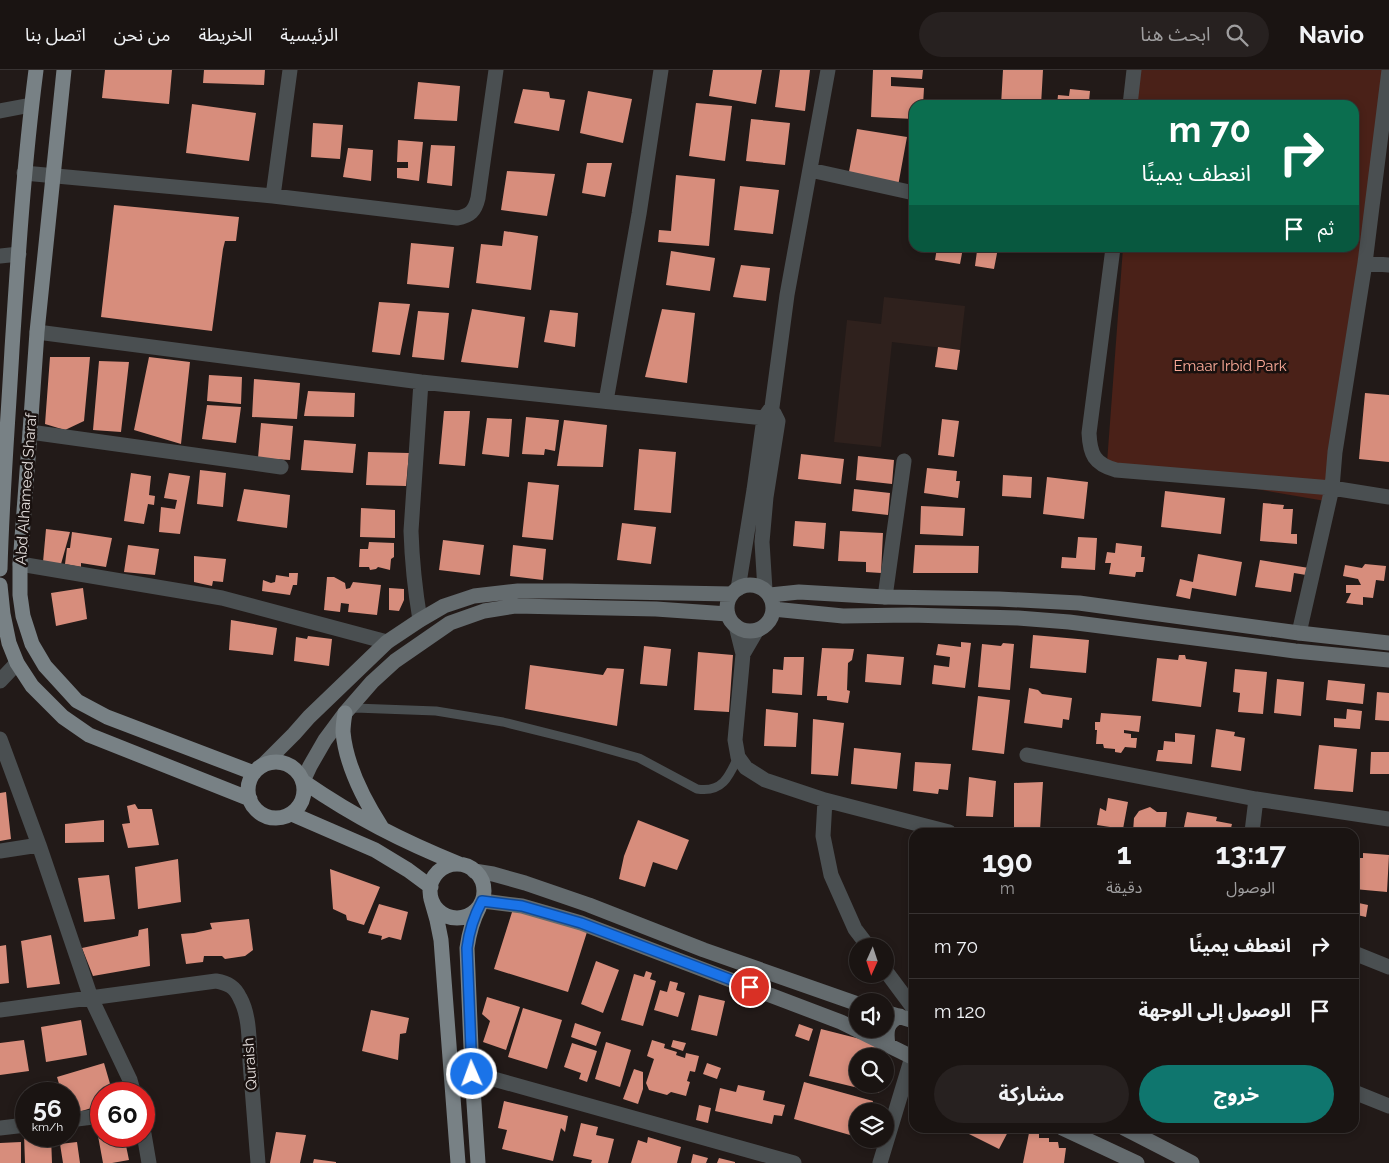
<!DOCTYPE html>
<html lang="ar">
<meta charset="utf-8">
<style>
:root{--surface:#1a1412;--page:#272120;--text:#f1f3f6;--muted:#9f9e9f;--line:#383332;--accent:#0f766e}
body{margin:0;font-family:Raleway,"Noto Sans Arabic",sans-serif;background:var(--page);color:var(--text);direction:rtl;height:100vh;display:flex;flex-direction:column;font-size:19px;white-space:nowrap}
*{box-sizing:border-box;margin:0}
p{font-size:16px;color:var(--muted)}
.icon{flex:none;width:28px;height:28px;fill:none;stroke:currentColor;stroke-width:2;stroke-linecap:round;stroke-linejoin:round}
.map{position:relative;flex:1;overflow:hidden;direction:ltr}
.side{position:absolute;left:909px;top:758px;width:450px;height:305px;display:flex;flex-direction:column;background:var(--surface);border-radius:15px;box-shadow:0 2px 8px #0003,0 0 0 1px var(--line);direction:rtl}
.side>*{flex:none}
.guide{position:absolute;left:909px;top:30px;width:450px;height:152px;border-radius:15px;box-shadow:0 2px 8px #0003,0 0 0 1px var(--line);direction:rtl;background:#0b6e4f;color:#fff;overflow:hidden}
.needle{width:32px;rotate:183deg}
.buttons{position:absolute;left:849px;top:868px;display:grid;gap:10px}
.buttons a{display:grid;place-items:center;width:45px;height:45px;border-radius:50%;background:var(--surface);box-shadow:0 2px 8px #0003,0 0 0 1px var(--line);font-size:25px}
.speed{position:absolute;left:15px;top:1012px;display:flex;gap:10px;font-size:25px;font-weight:700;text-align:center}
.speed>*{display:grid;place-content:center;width:65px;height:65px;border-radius:50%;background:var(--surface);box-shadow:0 2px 8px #0003,0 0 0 1px var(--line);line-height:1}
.speed small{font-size:12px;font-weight:400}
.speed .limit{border:8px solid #d22;background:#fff;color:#111}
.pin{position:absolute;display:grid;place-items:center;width:42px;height:42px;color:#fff;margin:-21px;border:2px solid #fff;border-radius:50%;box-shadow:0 1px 5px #0007}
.me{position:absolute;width:55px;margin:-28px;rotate:358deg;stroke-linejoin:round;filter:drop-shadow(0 0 4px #0008)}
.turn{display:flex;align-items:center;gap:18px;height:105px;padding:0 25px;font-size:22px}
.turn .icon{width:65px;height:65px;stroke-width:2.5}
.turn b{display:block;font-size:35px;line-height:42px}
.then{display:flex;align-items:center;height:48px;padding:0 25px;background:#0003;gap:10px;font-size:19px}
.eta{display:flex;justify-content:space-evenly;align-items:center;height:85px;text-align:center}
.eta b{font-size:30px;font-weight:700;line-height:35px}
.action{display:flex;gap:10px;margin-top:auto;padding:10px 25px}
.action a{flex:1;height:58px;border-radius:30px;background:var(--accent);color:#fff;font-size:20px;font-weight:700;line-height:58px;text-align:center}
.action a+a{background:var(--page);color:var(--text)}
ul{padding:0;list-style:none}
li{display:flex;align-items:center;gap:15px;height:65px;padding:0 25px;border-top:1px solid var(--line)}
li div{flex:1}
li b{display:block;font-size:19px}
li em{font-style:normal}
header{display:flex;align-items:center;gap:30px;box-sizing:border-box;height:70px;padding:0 25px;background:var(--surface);border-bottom:1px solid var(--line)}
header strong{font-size:24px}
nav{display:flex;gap:28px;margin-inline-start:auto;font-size:18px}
.search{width:350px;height:45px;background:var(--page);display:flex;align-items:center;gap:12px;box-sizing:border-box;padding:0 18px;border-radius:28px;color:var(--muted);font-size:19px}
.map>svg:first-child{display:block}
.built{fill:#2f211d}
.green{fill:#4a2118}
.building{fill:#d78d7c}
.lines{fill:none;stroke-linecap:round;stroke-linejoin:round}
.lane{stroke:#4a4f51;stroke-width:9}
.street{stroke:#4a4f51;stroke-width:15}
.secondary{stroke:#646b6e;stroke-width:15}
.primary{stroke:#788185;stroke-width:15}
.route-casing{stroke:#114b97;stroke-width:12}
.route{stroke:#1a73e8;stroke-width:9}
.labels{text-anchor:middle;stroke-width:5;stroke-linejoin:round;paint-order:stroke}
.park-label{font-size:15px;fill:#fcab99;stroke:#19110f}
.street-label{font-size:15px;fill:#e3dddb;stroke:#19110f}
</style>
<header>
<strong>Navio</strong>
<div class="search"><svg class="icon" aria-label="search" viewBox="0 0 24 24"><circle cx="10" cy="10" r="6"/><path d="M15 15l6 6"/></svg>ابحث هنا</div>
<nav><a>الرئيسية</a><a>الخريطة</a><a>من نحن</a><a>اتصل بنا</a></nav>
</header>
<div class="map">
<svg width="1389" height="1093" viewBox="0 0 1389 1093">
<rect width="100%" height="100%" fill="#221a18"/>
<path class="built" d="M884,227L965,236L960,280L892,272L881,377L834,372L847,250L881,254Z"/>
<path class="green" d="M1136,0H1382L1331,432L1107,393L1123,178H1354V35H1133Z"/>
<path class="building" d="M105,0H172L169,34L102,28Z
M204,0H265L264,15L203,13Z
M713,0H762L756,34L709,26Z
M780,0H810L805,41L775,37Z
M873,0H923L922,9L891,7V16L924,18L923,35H914V49L871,47Z
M1003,0H1043L1041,35H1001Z
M418,12L460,16L457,51L414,49Z
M523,19L549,22L550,28L565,30L559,61L514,53Z
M1070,19L1090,21L1089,31L1100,32V35H1057L1058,25L1069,26Z
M588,21L632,29L623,73L580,63Z
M696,33L732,36L725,91L689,86Z
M192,34L256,43L249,91L186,83Z
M751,49L790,53L785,95L746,91Z
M313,53L343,55L340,89L311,87Z
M857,59L907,67L898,116L848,107Z
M398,70L423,72L419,111L397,108V98H408V92H397Z
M431,75L455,76L452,116L427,113Z
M348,78L373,80L371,111L343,107Z
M587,93H612L605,127L582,123Z
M507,101L555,104L547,146L501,140Z
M676,105L715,109L709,176L658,172L659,160L671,161Z
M740,116L779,120L773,164L734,160Z
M114,135L239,147L236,171H225L223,179L212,261L101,247Z
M504,161L538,166L531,220L476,213L481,174L502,176Z
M411,173L454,177L449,218L407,214Z
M937,178H963L960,194L935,190Z
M990,178H998L994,199L975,196L977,181L989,183Z
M671,181L715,188L710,221L666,215Z
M741,195L770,198L766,231L733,227Z
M379,232L410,234L400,285L372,282Z
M472,239L525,247L518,298L461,292Z
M662,239L695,243L687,313L645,307Z
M550,240L578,243L575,277L544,272Z
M418,241L449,243L444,290L412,287Z
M938,277L960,280L957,300L935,297Z
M50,287H90L84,351L65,360L45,354Z
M149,287L190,292L181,374L134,360Z
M99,291L129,292L121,362L93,360Z
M209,305L242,307L241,334L207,331Z
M254,309L300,313L297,349L252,347Z
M308,321L355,323L354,347L304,346Z
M1365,323L1389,325V392L1359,389Z
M207,335L241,337L236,373L202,369Z
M444,341H470L465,396L439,394Z
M526,347L559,350L555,381L545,379L544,385L522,384Z
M487,348L512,349L509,387L482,384Z
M942,349L959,351L954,387L938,385Z
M564,350L607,355L603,397L557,396Z
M261,353L293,356L290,390L258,388Z
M304,370L356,374L353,403L301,400Z
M639,379L676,382L671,443L634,440Z
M368,382L409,383L406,416L366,415Z
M801,384L844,389L841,414L798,409Z
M858,386L894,390L892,414L856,410Z
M927,398L957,401L956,411H960L958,428L924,423Z
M200,400L226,403L223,437L197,434Z
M131,403L151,406L149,425L155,426L154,435L148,434L144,454L124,451Z
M169,403L190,406L180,464L159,462L161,437L175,439L177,430L164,428Z
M1003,405L1032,407L1031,428L1002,426Z
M1047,407L1088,412L1084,449L1043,444Z
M528,412L559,415L553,470L522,467Z
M244,419L290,425L287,458L237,451Z
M854,419L890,423L888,445L852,441Z
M1165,421L1225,428L1221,464L1161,457Z
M1263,433L1284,435L1283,439H1293L1291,464H1297V474L1260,471Z
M921,436L965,438L963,466L920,464Z
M361,438L395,440V468L360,467Z
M795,451L826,453L824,479L793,476Z
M622,453L656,457L651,494L617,490Z
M46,459L70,462L61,494L43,492Z
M840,461L883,463L881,503L866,502V492L838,491Z
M72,462L112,468L106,497L81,493V497L65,494L67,478H70Z
M1078,467L1097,468L1095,500L1061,498L1062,487L1076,488Z
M443,470L484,475L480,505L439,500Z
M369,472L394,473V487L391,489L390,500L378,497L376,499L370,500L369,497H359L360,479H368Z
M1116,473L1142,476L1141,487H1145L1143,502H1136L1135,507L1109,504L1111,493H1105L1107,482L1115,483Z
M128,475L159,479L155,505L124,502Z
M513,475L546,479L543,510L510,506Z
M915,475L979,476L978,503H913Z
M1198,484L1242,492L1236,526L1192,518L1190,529L1176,526L1180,509L1193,512Z
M194,486L226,489L223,512L213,511L212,516L194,512Z
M1260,490L1309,498L1306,505L1294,503L1291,522L1255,517Z
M1365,494L1386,496L1384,511L1376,510L1373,528L1363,527V535L1346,533L1351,523H1346V515H1361L1358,509L1343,506L1345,495L1362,498Z
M289,503H298L297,515H293L290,525L262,521L263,510L271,513L275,512L276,505L289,507Z
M327,507H334L345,513L346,519L350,518L353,512L381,515L377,545L348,542L349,534L341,533L340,542L324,540Z
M83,518L87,549L56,556L51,523Z
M389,518L404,519V530L399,541L389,540Z
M231,550L277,558L273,585L229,580Z
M1033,565L1089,570L1086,603L1030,598Z
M308,566L332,569L329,596L294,591L296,567L307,569Z
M961,572L971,573L965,618L932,614L934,595L949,597L950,587L936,585L938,574L961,577Z
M1003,573L1014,574L1010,620L978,617L982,574L1001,576Z
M644,576L671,579L667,616L640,614Z
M822,578L854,579L852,590L848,593L847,620L850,621L848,633L827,630V626H817Z
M698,582L733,585L729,642L694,640Z
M867,584L904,587L901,615L865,612Z
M1179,585H1185L1186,589L1207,592L1201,637L1152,631L1157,588L1178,590Z
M784,587H804L802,625L772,623L773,599L783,600Z
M530,595L603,605L607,598L624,599L617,656L525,639Z
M1235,599L1267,602L1263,644L1238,642L1240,623L1233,622Z
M1277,609L1304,612L1301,646L1274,643Z
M1328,610L1365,614L1363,634L1326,630Z
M1029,618L1038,620L1042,624L1072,628L1069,650L1063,649L1062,658L1024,653Z
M1377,622L1389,623V651L1375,650Z
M978,626L1010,630L1004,684L972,680Z
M766,639L798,643L796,677L764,676Z
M1347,639L1362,641L1360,659L1334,657V648L1346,649Z
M1101,643L1141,646L1139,662L1124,660V663L1131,664V668H1137L1136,678L1125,677L1121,683L1115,682V679L1104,678L1103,674H1096L1097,660H1095V652H1100Z
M813,649L844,653L838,706L811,704Z
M1216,659L1235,662L1234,666L1245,668L1241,701L1211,697Z
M1175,663L1195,665L1192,694L1156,691L1158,680H1163L1164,671L1175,672Z
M1319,675L1357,679L1353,722L1314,719Z
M854,678L901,683L897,719L851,714Z
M1371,682H1389V704H1370Z
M915,692L951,694L948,720L939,719L938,724L913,721Z
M969,707L996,711L993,747L966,746Z
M1043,712L1040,760L1014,757V713Z
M6,722L11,769L0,771V723Z
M1108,728L1128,732L1123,759L1097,755L1100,738L1106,741Z
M135,734L138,739H152L159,775L128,778L122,754L130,753L127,736Z
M1150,737L1157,742H1167L1165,762H1133L1134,748L1139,741Z
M1187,742L1217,747L1216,751L1232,754L1230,762H1183Z
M104,750V772L65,773V754Z
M638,750L689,770L677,800L653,792L645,817L619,809L624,786Z
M1363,783L1389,785L1387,822L1354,819V788H1363Z
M178,789L181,832L138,839L135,797Z
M330,799L380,817L364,855L347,850L346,845L333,839Z
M109,805L115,849L84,852L78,808Z
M1354,832L1368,835L1366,847L1357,845L1354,854Z
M379,834L408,842L401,870L389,867L381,870L382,866L368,863Z
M513,839L587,862L568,922L494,899Z
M249,849L253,880L245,886L225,889L222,886H204L203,892L186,894L181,864L194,863L212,859L210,853Z
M148,858L150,896L93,906L82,878L138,866L139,860Z
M51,865L60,914L27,918L21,871Z
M6,875L9,913L0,914V876Z
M596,891L619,900L603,943L581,934Z
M646,901L652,903L650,909L656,911L643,956L621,950L634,904L644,907Z
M670,911L678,913L676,920L685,923L678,947L654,940L660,920L667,922Z
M699,925L725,931L717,966L691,960Z
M487,927L520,937L506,980L483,972L490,951L482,944Z
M523,938L562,950L547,999L508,987Z
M371,940L409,948L406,963L400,964L398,990L362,981Z
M81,950L87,985L46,992L41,957Z
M575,953L601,962L596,976L571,967Z
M799,954L813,959L809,971L795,966Z
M821,959L880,974L878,983L883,984L882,986H858V1014H881L879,1023L809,1006Z
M24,970L29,1001L0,1005V973Z
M652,970L665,974L664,978L677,982L676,985L685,988L686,983L699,986L695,1002L690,1001L687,1011L690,1012L686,1026L671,1022L667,1025L649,1020L646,1013L654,989L647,986Z
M673,970L686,973L683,981L671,977Z
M606,972L631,980L620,1017L595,1009Z
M572,973L597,981L587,1012L579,1009L581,1003L564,997Z
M104,993L113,1024H101V1035L69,1045V1024H62L57,1007Z
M707,993L721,998L717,1009L703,1004Z
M634,999L643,1002V1019L638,1034L623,1029Z
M804,1012L873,1031L870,1041H858L857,1067L794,1049Z
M738,1015L765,1021L763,1030L785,1035L782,1046L774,1045L772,1054L715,1041L720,1018L736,1022Z
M504,1031L568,1046L565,1062L561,1058L553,1091L502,1079L507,1060L498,1058Z
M699,1035L711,1038L708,1053L696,1050Z
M581,1053L598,1057L596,1065L614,1069L608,1093H591L592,1090L573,1086Z
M101,1054V1066H124L129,1090L112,1093H103L96,1055Z
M957,1058H1010L999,1079Z
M276,1062L306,1065L300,1093H270Z
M1029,1063L1039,1064V1068H1049V1072H1058L1059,1078H1066L1064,1093H1023Z
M24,1064H26V1066H51L52,1093H25Z
M648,1067L681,1077L677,1093H631L638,1070L647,1073Z
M21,1072V1093H0V1073Z
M77,1072L80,1093H63L60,1074Z
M693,1084L708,1088L706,1093H691Z
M719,1088L735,1092V1093H717Z
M314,1089L336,1092V1093H313Z"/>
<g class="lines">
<path class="lane" d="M350,640L355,638L436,641L503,652L579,671L639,688L697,719C722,723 729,707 738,687"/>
<path class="street" d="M1130,35L1134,0
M0,41L31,35
M810,100L914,123
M24,103L273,126L457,148C470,146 475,141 478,128L496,0
M273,126L290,0
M1113,178L1089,363C1090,384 1094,394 1116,400L1332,418L1389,427
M0,186L19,184
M1365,193L1389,195
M37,262L421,312L764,348L778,351
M606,331L639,144L661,0
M30,362L281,397
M20,494L222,528L387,572
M738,519L754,420L764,348L772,337L787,225L828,0
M765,520L762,472L766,427L778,351L774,343
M885,527L904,391
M420,550C415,520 412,492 411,461L421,312
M736,556L743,584L735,670L738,687L746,698L765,710L825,730L949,762
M1299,563L1332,418L1335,382L1365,193L1389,0
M743,584L757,560
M0,611L17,593
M0,669L39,775L91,928L130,1010L134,1024
M1027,685L1256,729L1389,749
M825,730L823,766L831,805L855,859L868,876
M1252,762L1256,729
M0,781L39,775
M1354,883L1389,897
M885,900L914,939
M0,940L216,911C228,913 235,917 240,928C250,946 249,972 250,992C253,1026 255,1059 258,1093
M472,1003L794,1093
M1354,1022L1389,1036
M69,1050L101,1046
M0,1058L26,1055
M144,1064L149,1093
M880,1093L912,987"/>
<path class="secondary" d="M727 538a23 23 0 1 1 46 0a23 23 0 1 1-46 0Z
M770,525L799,522L885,527L999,529L1079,533L1299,563L1389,573
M773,539L843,546L910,545L1018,548L1069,552L1295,581L1389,590
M263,695L294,664L309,647L387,572L420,550L444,536L474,526L518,521H569L732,524
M303,711L310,696L325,670L345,643L372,612L395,591L450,553L484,541L515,536L656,539L728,544
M474,801L493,804L525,813L589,835L704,880L858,934
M483,831L522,836L581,853L841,952L914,988
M885,942L914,951
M888,975C886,962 886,952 900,946
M1062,1058L1137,1093
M1124,1058L1192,1093"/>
<path class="primary" d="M64,0L37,262L30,362L20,494V525L23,546L32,574L45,596L77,631L107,647L254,703
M0,499C2,425 8,352 12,279C18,186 24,93 36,0
M0,515L3,544L9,573L17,593L32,616L63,647L89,665L250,729
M345,643C344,649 343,656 343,662C346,696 364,730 382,758
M248 720a28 28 0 1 1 56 0a28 28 0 1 1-56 0Z
M304,712C355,747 402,771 459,794
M292,744L375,780L408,800L431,817
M430 821a27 27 0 1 1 54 0a27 27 0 1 1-54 0Z
M431,829L437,850L441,870L458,1093
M478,1093L472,1003L467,878C469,864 472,851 479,838"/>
</g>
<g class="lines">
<defs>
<path id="route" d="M472,1004L467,878C469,861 474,846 482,831L522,836L581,853L750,917"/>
</defs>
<use href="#route" class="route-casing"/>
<use href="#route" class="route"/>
</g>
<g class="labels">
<g class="park-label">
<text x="1230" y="301">Emaar Irbid Park</text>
</g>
<g class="street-label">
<text transform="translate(26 419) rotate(-86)" y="5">Abd Alhameed Sharaf</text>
<text transform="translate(250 994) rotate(-94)" y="5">Quraish</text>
</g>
</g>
</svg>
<div class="buttons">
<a><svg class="needle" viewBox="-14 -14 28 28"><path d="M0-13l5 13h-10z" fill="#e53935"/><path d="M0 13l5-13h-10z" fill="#9f9e9f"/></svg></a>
<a><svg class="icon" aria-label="sound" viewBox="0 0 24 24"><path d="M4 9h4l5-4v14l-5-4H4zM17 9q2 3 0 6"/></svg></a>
<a><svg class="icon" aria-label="search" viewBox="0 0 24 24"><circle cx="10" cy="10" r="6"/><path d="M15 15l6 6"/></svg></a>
<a><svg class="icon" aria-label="layers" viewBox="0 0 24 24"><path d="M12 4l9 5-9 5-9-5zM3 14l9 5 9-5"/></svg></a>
</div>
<div class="speed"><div>56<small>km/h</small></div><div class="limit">60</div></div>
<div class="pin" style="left:750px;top:917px;background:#d93025"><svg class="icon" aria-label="arrive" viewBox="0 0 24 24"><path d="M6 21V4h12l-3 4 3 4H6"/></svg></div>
<svg class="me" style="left:472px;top:1004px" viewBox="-20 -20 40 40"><circle r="17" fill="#1a73e8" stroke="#fff" stroke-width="3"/><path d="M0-11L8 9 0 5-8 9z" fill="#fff"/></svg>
<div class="guide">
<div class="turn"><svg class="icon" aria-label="right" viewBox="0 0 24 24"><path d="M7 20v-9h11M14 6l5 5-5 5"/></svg><div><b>70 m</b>انعطف يمينًا</div></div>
<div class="then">ثم<svg class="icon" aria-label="arrive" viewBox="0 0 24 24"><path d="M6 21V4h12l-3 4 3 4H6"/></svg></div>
</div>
<section class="side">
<div class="eta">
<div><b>13:17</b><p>الوصول</p></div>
<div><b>1</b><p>دقيقة</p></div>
<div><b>190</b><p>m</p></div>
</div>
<ul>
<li><svg class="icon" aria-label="right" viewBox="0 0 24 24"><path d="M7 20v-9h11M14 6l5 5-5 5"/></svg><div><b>انعطف يمينًا</b></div><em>70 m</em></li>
<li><svg class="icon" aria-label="arrive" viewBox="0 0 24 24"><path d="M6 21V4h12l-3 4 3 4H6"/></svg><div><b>الوصول إلى الوجهة</b></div><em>120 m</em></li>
</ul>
<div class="action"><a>خروج</a><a>مشاركة</a></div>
</section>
</div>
